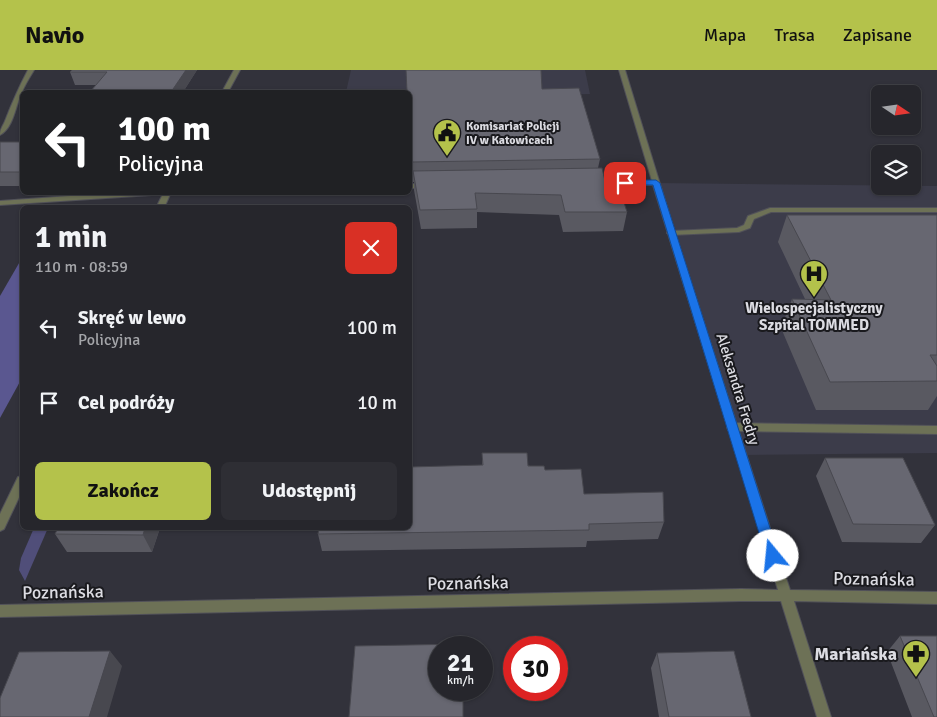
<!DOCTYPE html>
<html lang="pl">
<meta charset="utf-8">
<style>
:root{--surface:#26262c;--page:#2e2e34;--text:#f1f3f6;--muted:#a4a5a9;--line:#424348;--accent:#b4c24b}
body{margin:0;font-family:Signika,sans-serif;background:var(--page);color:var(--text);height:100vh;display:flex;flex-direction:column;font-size:19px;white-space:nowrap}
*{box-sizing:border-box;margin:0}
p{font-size:16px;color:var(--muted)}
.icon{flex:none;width:28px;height:28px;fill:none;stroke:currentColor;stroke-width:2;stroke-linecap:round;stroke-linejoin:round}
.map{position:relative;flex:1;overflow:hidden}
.details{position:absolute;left:20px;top:135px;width:392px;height:325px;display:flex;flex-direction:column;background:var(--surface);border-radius:8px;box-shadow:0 1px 4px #0004,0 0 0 1px var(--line)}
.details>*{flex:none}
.top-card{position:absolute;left:20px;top:20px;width:392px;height:105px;border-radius:8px;box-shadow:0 1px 4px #0004,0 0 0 1px var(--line);background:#202124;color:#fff;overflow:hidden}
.needle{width:32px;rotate:103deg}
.controls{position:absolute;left:871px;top:15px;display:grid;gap:10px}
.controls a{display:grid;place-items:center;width:50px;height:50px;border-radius:8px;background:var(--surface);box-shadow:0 1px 4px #0004,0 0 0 1px var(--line);font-size:25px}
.speed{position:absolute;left:428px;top:566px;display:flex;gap:10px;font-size:25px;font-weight:700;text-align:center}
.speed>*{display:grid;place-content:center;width:65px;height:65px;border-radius:50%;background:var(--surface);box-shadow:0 1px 4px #0004,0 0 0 1px var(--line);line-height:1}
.speed small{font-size:12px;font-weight:400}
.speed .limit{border:8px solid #d22;background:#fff;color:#111}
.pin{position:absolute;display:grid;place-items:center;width:42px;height:42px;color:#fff;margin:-21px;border-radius:10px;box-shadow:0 2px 8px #0006}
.me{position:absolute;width:55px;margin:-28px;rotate:343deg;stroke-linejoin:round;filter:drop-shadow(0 0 4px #0008)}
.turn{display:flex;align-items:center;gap:18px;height:105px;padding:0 15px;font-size:22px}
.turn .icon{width:65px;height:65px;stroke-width:2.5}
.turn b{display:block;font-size:35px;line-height:42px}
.round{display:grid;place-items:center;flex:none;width:52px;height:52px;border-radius:8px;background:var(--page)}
.overview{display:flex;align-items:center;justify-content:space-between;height:85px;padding:0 15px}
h1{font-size:30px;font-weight:700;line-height:38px}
.action{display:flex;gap:10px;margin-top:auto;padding:10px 15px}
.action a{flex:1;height:58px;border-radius:8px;background:var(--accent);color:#111;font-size:20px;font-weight:700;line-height:58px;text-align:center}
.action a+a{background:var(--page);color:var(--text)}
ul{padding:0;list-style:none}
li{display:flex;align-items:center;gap:15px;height:75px;padding:0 15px}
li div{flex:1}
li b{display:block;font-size:19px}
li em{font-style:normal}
header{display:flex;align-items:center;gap:30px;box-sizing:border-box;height:70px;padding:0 25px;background:var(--accent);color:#111}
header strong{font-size:24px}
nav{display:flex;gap:28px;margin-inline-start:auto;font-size:18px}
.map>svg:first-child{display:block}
.built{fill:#3c3c4a}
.green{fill:#504e79}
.forest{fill:#5a5790}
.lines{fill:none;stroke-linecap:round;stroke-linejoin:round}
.service-casing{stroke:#515159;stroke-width:2}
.minor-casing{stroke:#515159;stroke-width:2}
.tertiary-casing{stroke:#515159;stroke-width:2}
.service{fill:#6d7156;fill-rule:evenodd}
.minor{fill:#6d7156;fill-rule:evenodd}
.tertiary{fill:#6d7156;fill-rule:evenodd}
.wall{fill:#595961}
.shaded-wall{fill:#48484f}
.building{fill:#676771;stroke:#48484f}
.route{fill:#1a73e8;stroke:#114b97}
.labels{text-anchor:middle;stroke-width:4;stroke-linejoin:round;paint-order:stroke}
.far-poi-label{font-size:12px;font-weight:bold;fill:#dcdce2;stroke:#1a1a1e;text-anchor:start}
.poi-label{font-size:15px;font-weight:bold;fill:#dcdce2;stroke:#1a1a1e}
.street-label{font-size:15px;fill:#dcdce2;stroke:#1a1a1e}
.near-street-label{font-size:18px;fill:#dcdce2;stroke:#1a1a1e}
.near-poi-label{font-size:18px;font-weight:bold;fill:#dcdce2;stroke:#1a1a1e;text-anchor:end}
</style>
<header>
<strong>Navio</strong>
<nav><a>Mapa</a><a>Trasa</a><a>Zapisane</a></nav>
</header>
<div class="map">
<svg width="937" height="647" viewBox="0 0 937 647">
<rect width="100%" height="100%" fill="#32323b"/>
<path class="built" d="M351,0H585L590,24L498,26L512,109L410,110V22H346Z
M656,113L937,116V383L742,385Z"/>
<path class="green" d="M34,458H48L25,511L19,500L21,488Z"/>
<path class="forest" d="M22,188V308L0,348V226Z"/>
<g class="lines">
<defs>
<path id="service" d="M770,138H937V142H771L754,149L750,158L739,162L671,165L667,163L671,161L737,158L744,155L748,146Z
M732,353L937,356V364L732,361L728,360L727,357L728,354Z"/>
<path id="minor" d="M28,0H34C30,7 25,14 22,22C15,36 14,57 0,65C0,59 3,56 5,51C12,33 19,17 28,0Z
M619,0H625L675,163L790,520L937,522V534L794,531L831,647H817L781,531H741L0,547V535L741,519L778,520L653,115H605L601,113L605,111H652Z
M410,114H428L432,116L428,118H410Z
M125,122H170L167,124L0,135V131Z"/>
<path id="tertiary" d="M234,0H240L228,22H222Z
M164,122H171L164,138H156Z
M22,406V421L4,459L0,461V444L18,407Z"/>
</defs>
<use href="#service" class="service-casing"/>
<use href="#minor" class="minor-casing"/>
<use href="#tertiary" class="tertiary-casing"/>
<use href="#service" class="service"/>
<use href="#minor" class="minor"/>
<use href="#tertiary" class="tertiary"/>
</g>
<path class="wall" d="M197,0L183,22H90L96,15H75L70,2Z
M542,19L600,89L598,98L605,111L627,142L623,161L563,162L559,145L477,142V158L421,159L414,120V112H413L410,93V22Z
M0,72H22V116H0Z
M787,145H937V326L928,340H816L781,258L792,229H805L778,172Z
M482,383L545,400L584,424L664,452L658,469L587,471L586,477L322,481L318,464L482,395Z
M825,388L935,455L921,473L842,472L816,406Z
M58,458H160L152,482H67L55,464Z
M900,566L937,647H912L887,582Z
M657,583L751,647H659L651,598Z"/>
<path class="shaded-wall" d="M186,0H197L183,22H171Z
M145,458H160L152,482L143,465Z
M110,581L122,596L107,647H89Z"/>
<path class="building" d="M72,0H186L171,22H90L107,2H70Z
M406,0H541L542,19L579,18L600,89L412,92L410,80V22H407Z
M0,72H22V102H0Z
M602,98L605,111L617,110L627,142H565L561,125L475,123L477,139L420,140L413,101Z
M787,145H937V285H930L937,296V311L830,312L792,229L831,230Z
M482,383H527L528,396H544L545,400L581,399L584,424L663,422L664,452L589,454V460L318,464L319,458H410V397L483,395Z
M825,388H903L935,455L853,454Z
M58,458H145L143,465L55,464Z
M900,566H937V647H934Z
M464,574V578H439V620H463V647H349L355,576Z
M110,581L89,647H0V628L19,582Z
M734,581L751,647H669L657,583Z"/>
<path class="route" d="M625,110H656L660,113L779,486L777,490L773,492L768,490L766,486L653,115H622L621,113Z"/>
<defs>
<symbol id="civic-pin" viewBox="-11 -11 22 30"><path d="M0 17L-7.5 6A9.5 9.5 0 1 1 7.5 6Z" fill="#b4c24b" stroke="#1a1a1e"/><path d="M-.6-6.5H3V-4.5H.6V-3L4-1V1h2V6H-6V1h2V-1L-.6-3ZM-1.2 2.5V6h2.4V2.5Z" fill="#111"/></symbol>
<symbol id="hospital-pin" viewBox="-11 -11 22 30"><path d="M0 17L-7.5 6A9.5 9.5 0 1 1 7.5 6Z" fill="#b4c24b" stroke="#1a1a1e"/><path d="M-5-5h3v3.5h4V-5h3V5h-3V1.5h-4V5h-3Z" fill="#111"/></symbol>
<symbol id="pharmacy-pin" viewBox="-11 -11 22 30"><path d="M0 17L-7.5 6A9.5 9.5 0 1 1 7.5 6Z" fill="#b4c24b" stroke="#1a1a1e"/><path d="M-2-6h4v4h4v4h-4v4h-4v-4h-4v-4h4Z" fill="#111"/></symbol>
</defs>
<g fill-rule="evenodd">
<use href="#civic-pin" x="431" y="47" width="32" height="43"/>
<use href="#hospital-pin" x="798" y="188" width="32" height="43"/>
<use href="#pharmacy-pin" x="900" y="568" width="32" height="43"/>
</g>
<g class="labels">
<g class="far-poi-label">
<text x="466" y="60">Komisariat Policji<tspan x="466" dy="14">IV w Katowicach</tspan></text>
</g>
<g class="poi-label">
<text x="814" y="243">Wielospecjalistyczny<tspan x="814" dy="17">Szpital TOMMED</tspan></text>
</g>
<g class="street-label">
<text transform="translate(738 319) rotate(73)" y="5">Aleksandra Fredry</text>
</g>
<g class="near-street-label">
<text transform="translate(874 509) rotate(1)" y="6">Poznańska</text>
<text transform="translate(468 513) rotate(-1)" y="6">Poznańska</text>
<text transform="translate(63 522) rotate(-1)" y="6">Poznańska</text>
</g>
<g class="near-poi-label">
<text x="897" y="590">Mariańska</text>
</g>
</g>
</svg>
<div class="controls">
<a><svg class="needle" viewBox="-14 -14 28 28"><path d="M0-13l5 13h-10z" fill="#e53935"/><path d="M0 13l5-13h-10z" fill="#a4a5a9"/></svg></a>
<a><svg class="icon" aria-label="layers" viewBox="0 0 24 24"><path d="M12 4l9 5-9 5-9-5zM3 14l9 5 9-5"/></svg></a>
</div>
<div class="speed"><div>21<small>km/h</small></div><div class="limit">30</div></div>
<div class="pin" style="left:625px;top:113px;background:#d93025"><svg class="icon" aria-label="arrive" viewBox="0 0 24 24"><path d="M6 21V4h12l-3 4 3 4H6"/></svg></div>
<svg class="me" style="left:773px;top:486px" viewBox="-20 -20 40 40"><circle r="19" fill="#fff"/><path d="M0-13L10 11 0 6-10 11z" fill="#1a73e8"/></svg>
<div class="top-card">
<div class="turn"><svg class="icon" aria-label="left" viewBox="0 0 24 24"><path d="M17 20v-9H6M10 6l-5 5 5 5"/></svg><div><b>100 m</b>Policyjna</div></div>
</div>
<section class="details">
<div class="overview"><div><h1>1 min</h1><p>110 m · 08:59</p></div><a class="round" style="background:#d93025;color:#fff"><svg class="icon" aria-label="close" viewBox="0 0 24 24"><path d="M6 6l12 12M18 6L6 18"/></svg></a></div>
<ul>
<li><svg class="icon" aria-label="left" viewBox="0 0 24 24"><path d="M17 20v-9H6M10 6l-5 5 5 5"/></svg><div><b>Skręć w lewo</b><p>Policyjna</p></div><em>100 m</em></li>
<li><svg class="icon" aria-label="arrive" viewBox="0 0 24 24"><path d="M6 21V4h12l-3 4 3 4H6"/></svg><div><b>Cel podróży</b></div><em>10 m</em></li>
</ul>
<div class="action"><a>Zakończ</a><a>Udostępnij</a></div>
</section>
</div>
